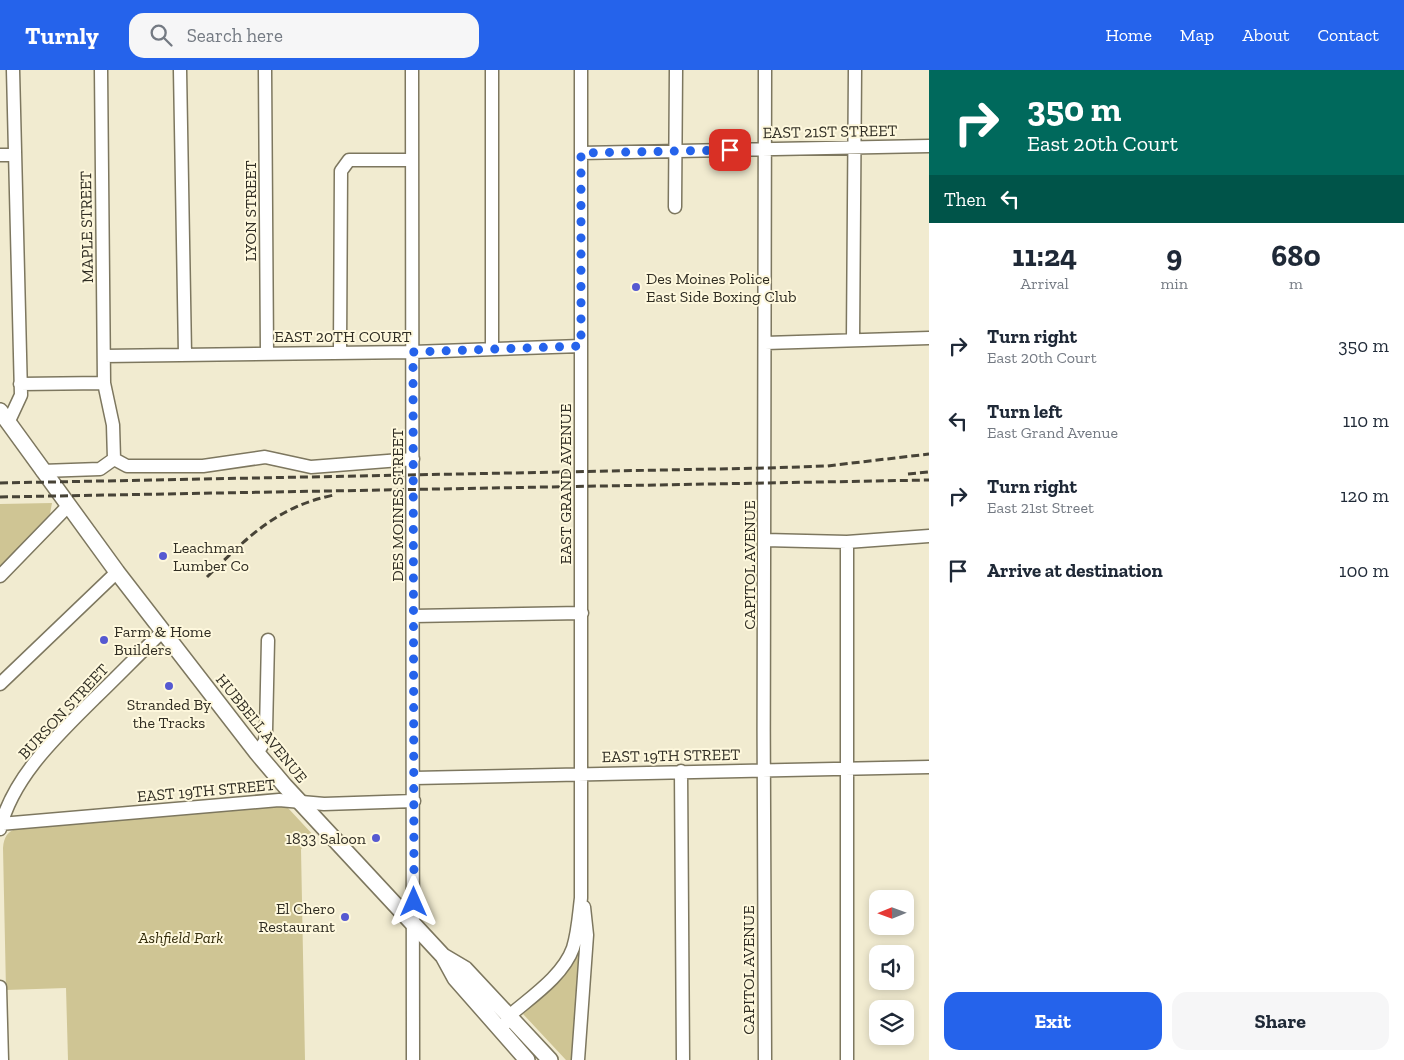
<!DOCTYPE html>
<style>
:root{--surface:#fff;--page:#f6f6f7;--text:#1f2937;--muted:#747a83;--accent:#2563eb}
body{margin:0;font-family:"Zilla Slab",serif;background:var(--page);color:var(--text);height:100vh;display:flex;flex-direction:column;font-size:19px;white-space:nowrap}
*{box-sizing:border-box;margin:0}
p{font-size:16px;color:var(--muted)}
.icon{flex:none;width:28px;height:28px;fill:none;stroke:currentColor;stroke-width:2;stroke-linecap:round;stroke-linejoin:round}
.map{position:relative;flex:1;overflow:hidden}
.drawer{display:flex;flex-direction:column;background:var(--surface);width:475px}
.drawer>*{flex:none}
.hud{background:#00695c;color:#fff;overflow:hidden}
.needle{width:32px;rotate:269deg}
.tools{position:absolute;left:869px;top:820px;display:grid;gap:10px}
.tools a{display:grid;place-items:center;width:45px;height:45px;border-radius:10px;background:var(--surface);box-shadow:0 2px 8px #0003;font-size:25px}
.pin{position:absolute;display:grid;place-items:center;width:42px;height:42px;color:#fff;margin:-21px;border-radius:10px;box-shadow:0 2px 8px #0006}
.me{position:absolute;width:55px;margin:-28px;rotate:0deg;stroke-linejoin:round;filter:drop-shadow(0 0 4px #0008)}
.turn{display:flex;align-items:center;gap:18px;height:105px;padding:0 15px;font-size:22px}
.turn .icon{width:65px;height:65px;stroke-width:2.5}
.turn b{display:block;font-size:35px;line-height:42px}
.then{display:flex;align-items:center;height:48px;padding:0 15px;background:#0003;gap:10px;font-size:19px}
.eta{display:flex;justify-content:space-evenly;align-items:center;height:85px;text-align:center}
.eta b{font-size:30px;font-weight:800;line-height:35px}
.cta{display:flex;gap:10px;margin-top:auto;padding:10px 15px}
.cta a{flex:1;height:58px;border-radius:15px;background:var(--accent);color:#fff;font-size:20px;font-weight:800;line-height:58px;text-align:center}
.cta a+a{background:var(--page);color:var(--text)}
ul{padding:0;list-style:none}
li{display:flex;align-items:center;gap:15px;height:75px;padding:0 15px}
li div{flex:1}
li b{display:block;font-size:19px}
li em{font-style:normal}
header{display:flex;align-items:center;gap:30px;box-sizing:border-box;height:70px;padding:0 25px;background:var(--accent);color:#fff}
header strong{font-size:24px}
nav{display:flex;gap:28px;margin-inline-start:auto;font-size:18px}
.search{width:350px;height:45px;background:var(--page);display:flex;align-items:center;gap:12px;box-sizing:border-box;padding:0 18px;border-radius:15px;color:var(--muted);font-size:19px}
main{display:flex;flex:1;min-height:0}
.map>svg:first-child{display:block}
.green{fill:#cfc594}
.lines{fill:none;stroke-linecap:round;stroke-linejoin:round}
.minor-casing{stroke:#7d775f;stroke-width:15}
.major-casing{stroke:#7d775f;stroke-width:18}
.minor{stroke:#fff;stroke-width:12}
.major{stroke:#fff;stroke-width:15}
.rail{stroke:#474337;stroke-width:3;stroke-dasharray:8 4;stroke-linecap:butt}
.route{stroke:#2563eb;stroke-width:9;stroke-dasharray:0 16.2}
.poi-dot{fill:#5659d1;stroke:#fef8dd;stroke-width:2}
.labels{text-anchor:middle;stroke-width:4;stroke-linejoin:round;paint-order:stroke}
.street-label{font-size:16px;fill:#302d23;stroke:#fef8dd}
.poi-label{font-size:16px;fill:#302d23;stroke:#fef8dd;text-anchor:start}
.park-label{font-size:16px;font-style:italic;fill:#332c0b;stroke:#fef8dd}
</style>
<header>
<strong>Turnly</strong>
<div class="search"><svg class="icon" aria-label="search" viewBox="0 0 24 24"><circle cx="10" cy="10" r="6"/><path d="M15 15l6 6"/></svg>Search here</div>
<nav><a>Home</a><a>Map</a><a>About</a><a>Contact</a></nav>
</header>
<main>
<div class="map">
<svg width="929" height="990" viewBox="0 0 929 990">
<rect width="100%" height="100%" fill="#f1ebd0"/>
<path class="green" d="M52,433L50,444L0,497V434Z
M281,735L288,738L315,767L301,779L305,990H68L66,918L6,920L3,778C4,767 7,761 19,758Z
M582,854L573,990H566L523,944L569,899L574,891Z"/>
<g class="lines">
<defs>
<path id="minor" d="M180,0L185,284
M265,0L267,283
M412,0L413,990
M581,83L929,76
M0,85H15
M675,137L676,0
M853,270L855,0
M765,273L929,268
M492,279V0
M340,281L341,101L349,90H412
M104,286L413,282L581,276
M20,314L104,313
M8,353L21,325L13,0
M114,389L127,396H203L265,387L311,397L413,389
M42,401L100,399L114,389L113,355L104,313L101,0
M765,470L847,472L929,466
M847,472V990
M0,506L68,436
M413,546L582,543
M0,614L117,502
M257,683L265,671L266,661L268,570
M681,701L683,990
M414,708L929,697
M0,754L279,730L324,734L414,731
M0,759C13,706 58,665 95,628C118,606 140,583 163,561
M0,917L2,990
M506,953L509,946C531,927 563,906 573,878C578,862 579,844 581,828V0
M578,990L587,865L584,837
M765,990C762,660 765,330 765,0"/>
<path id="major" d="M0,341L117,502L257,683L285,716L443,886L455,908L527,990
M443,886L465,899L550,990"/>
</defs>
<use href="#minor" class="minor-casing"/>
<use href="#major" class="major-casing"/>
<use href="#minor" class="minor"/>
<use href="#major" class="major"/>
<path class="rail" d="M908,404L929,402
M0,413L765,398L827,396L929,384
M0,427L929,410
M207,507C248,467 276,437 334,425"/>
</g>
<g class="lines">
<path class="route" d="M414,832L413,282L581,276V83L730,80"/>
</g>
<g class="poi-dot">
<circle cx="636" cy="217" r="5"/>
<circle cx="163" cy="486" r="5"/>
<circle cx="104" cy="570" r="5"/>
<circle cx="169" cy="616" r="5"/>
<circle cx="376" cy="768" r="5"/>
<circle cx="345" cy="847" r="5"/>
</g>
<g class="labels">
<g class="street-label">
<text transform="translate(830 61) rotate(-1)" y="6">EAST 21ST STREET</text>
<text transform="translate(250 141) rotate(-90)" y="6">LYON STREET</text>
<text transform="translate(86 157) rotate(-91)" y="6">MAPLE STREET</text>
<text x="343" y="272">EAST 20TH COURT</text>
<text transform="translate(565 414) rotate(-90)" y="6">EAST GRAND AVENUE</text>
<text transform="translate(397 435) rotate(-90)" y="6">DES MOINES STREET</text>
<text transform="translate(749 495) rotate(-90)" y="6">CAPITOL AVENUE</text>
<text transform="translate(63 641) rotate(-47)" y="6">BURSON STREET</text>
<text transform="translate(262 658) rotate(51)" y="6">HUBBELL AVENUE</text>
<text transform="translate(671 685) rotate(-1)" y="6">EAST 19TH STREET</text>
<text transform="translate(206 720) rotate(-5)" y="6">EAST 19TH STREET</text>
<text transform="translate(748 900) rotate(-90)" y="6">CAPITOL AVENUE</text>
</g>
<g class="poi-label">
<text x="646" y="214">Des Moines Police<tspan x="646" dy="18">East Side Boxing Club</tspan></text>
<text x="173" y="483">Leachman<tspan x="173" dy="18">Lumber Co</tspan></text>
<text x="114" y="567">Farm &amp; Home<tspan x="114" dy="18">Builders</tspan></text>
<text x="169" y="640" text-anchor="middle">Stranded By<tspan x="169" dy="18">the Tracks</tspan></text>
<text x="366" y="774" text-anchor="end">1833 Saloon</text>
<text x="335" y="844" text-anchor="end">El Chero<tspan x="335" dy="18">Restaurant</tspan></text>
</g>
<g class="park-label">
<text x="181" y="873">Ashfield Park</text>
</g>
</g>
</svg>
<div class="tools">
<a><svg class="needle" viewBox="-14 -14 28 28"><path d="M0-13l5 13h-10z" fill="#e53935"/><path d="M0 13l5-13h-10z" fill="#747a83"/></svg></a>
<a><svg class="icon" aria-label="sound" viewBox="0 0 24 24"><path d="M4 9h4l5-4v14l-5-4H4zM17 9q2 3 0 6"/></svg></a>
<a><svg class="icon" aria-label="layers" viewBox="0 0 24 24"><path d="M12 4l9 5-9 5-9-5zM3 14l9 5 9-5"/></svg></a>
</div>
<div class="pin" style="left:730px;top:80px;background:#d93025"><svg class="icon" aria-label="arrive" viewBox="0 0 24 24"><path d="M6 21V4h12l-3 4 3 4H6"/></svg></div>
<svg class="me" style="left:414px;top:832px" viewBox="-20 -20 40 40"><path d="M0-17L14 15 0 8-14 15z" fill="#2563eb" stroke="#fff" stroke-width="4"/></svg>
</div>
<section class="drawer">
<div class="hud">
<div class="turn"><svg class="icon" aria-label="right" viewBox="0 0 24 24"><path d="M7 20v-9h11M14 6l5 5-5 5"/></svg><div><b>350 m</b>East 20th Court</div></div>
<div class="then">Then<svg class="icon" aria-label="left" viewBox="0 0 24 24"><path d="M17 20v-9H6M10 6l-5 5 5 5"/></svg></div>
</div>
<div class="eta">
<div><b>11:24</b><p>Arrival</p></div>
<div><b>9</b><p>min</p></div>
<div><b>680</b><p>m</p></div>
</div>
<ul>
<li><svg class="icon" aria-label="right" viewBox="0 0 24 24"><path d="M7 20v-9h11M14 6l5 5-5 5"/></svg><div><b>Turn right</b><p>East 20th Court</p></div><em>350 m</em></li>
<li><svg class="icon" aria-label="left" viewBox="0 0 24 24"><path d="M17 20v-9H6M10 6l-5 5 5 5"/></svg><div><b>Turn left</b><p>East Grand Avenue</p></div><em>110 m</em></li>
<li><svg class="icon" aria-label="right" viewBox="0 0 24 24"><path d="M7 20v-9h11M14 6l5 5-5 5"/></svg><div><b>Turn right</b><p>East 21st Street</p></div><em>120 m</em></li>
<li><svg class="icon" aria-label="arrive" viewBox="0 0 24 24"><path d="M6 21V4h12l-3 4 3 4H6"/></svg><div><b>Arrive at destination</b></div><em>100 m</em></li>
</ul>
<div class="cta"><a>Exit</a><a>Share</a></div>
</section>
</main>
